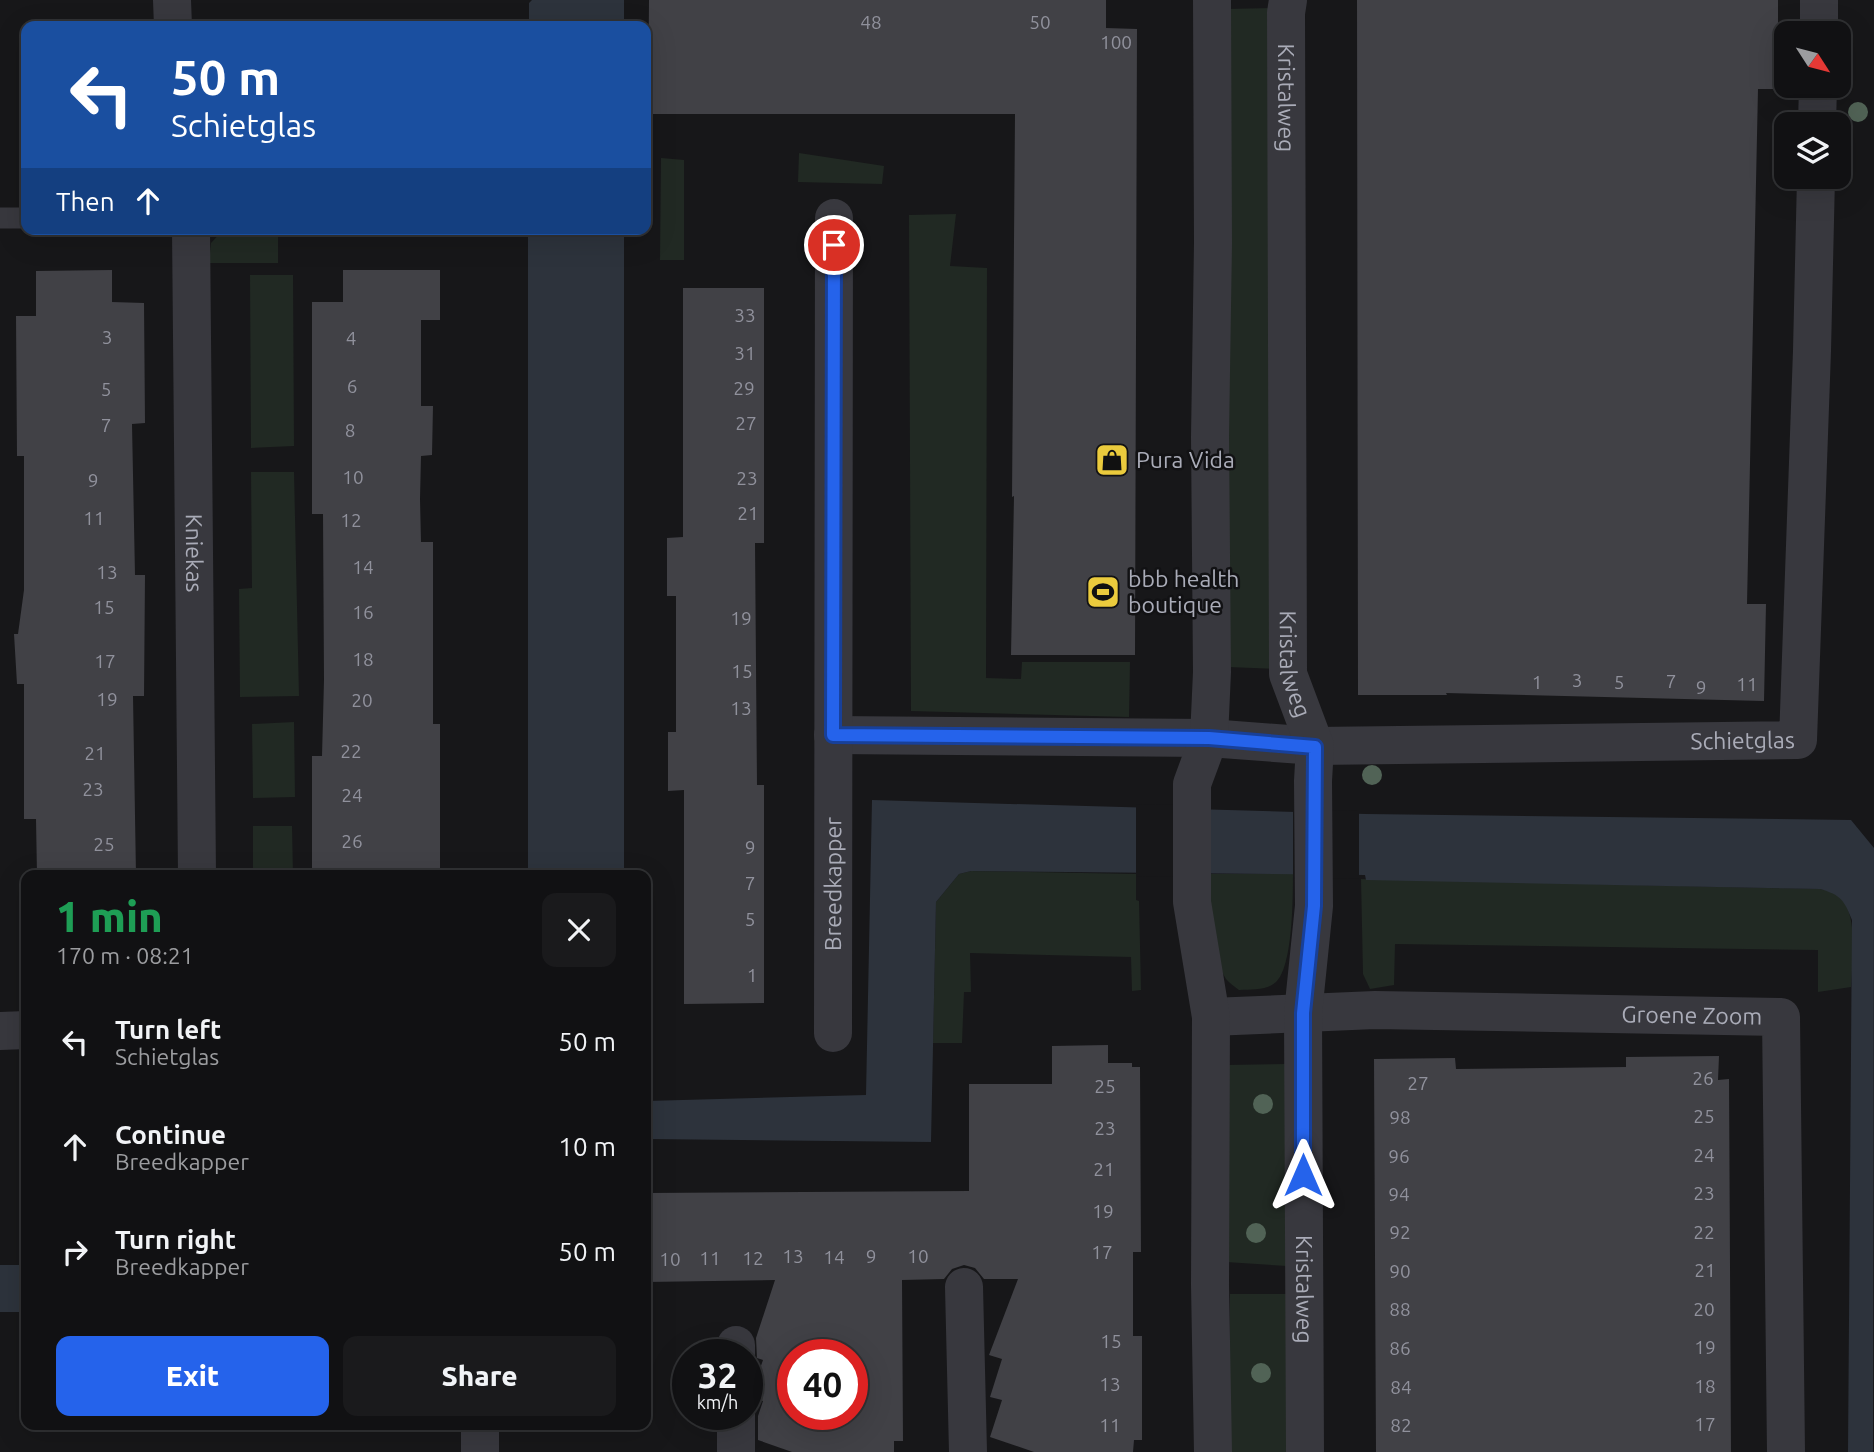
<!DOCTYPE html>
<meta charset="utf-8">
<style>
:root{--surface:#111113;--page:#1a1a1c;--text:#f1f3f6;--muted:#9c9da0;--line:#303133;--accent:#2563eb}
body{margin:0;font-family:Ubuntu,sans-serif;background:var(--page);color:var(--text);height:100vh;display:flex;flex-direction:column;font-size:26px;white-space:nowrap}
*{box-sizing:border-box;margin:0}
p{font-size:23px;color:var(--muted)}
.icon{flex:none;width:38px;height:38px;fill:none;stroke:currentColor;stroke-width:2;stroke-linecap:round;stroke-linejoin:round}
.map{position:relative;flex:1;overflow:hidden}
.details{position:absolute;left:21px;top:870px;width:630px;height:560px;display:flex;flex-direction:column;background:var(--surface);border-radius:14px;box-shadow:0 7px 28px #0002,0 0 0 2px var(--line)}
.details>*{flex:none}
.top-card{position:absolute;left:21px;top:21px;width:630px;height:214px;border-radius:14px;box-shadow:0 7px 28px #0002,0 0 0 2px var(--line);background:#1a4fa0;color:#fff;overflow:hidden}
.needle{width:46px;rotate:126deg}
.tools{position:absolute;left:1774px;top:21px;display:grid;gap:14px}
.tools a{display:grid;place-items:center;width:77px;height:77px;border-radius:14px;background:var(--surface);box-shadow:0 7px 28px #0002,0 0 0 2px var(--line);font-size:35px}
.speed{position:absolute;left:672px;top:1339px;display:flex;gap:14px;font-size:35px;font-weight:700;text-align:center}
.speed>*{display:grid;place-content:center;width:91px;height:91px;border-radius:50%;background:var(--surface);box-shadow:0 7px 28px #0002,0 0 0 2px var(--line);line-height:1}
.speed small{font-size:18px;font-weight:400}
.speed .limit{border:10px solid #d22;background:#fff;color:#111}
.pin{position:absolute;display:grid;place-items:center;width:60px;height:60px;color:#fff;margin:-30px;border:4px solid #fff;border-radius:50%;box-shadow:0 2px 7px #0007}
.me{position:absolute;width:77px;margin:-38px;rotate:0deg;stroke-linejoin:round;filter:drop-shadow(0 0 5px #0008)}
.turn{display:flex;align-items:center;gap:24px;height:147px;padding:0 35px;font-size:32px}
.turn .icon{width:91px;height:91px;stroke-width:2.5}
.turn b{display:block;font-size:49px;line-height:60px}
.then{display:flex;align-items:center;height:66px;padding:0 35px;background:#0003;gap:14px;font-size:26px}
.round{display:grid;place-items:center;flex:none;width:74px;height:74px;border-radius:14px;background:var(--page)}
.overview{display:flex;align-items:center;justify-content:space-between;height:119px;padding:0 35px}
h1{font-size:42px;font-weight:800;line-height:52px;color:#1e9e55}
.primary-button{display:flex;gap:14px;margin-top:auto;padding:14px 35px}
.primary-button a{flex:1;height:80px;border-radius:14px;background:var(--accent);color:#fff;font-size:28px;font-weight:800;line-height:80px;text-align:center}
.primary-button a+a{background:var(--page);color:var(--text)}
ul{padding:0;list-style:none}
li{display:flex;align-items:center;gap:21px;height:105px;padding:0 35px}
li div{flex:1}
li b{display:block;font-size:26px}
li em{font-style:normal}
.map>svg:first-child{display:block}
.green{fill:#212923}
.water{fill:#2d333c}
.pier{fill:#171719}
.building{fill:#414146;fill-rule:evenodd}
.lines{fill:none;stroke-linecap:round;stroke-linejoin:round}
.service{stroke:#38383e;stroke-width:21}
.minor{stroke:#38383e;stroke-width:38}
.tertiary{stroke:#38383e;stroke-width:38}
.tree{fill:#516356}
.route-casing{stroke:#184099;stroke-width:18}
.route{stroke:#2563eb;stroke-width:12}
.labels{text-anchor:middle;stroke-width:5;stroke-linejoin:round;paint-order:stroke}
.number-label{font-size:19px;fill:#90919c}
.street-label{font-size:23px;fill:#aaacb8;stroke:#121214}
.poi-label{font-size:23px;fill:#aaacb8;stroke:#121214;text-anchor:start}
</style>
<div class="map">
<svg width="1874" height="1452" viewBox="0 0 1874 1452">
<rect width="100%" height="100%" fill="#171719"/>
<path class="green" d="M1276,8L1275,669L1228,667L1227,9Z
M799,153L884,166L882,184L798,182Z
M661,158L684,160V260H660Z
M956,214L950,266L987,268L986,678L1021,679L1022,662H1130L1129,717L911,711L909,215Z
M223,230H278V263H209L211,243Z
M250,275H293L294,446L251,448Z
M251,472H294L299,696L240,697L239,589L252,588Z
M294,722L295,797L253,798L252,724Z
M253,826H292L293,875H253Z
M971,871L1136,874V900L1139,901L1141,990L1132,991L1131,957L970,953L971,992H964L962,1043H933L936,902L959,874Z
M1210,874H1293C1293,897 1293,967 1276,982C1266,991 1251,989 1239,990C1234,986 1229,983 1226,979C1212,957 1210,900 1210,874Z
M1361,879L1820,889C1824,890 1832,891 1836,894C1860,909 1852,963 1851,987L1818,992V950L1395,944L1394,985L1370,989L1363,974Z
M1287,1064V1266L1226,1262L1225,1065Z
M1230,1294H1289L1292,1452H1229Z"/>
<path class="water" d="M532,0H624V26H529V3Z
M528,229H624V875H528Z
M872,800L1366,814L1851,820L1874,848L1873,1452H1848L1852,920C1844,900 1841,895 1820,889L1366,880L1365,875L971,871L959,874L936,902L931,1142L646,1139V1101L866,1095Z
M0,1265H26V1312H0Z"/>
<path class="pier" d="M1136,804L1211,806L1210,877L1136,876Z
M1293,809L1359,811V879L1293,878Z"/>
<path class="building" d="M649,0H1106V28L1137,29L1135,655H1011L1014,496L1012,497L1015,114H648Z
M1357,0H1778V89H1758L1747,604H1766L1764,701L1446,693L1447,695H1358Z
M112,270V302L144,303L145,423L132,424L135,575H145L144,696H133L136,875H37L36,819H24V684H17L14,634H18L24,590V456H17L16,316H36V271Z
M343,270H440V320H421V406H433L432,455L421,456L420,499L421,542H433V724H440V875H312V756H322L324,680L323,514H312V302H343Z
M683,288H764V543H755L757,785H764V1003L684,1004V790L668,791V732H676V596H667V538L683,537Z
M1108,1045V1063H1132V1067H1140L1141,1252H1133V1336H1142V1440H1134L1133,1452H1034L990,1437L1002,1400L990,1397L1002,1359L989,1355L1018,1279H984L975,1268L964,1265L952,1269L944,1279L902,1280L903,1441H894V1452H792L758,1440V1416L763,1401L750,1397L763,1360L757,1358L756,1338L775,1280L646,1282V1193L969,1191V1084H1052V1046ZM793,1354H852V1414H793Z
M1719,1056L1718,1080L1729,1079L1731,1452H1376L1374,1059L1455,1058L1456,1069L1626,1067V1057Z"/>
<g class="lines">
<path class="service" d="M0,218H26"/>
<g class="minor">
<path d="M172,0L173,26"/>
<path d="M1819,33V0"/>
<path d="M1817,124L1818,86"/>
<path id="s1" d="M191,229L197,875"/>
<path id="s2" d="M833,735L1209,738L1315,746L1798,740L1812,351L1816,177"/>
<path id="s3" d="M1211,1017L1375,1010L1781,1017L1786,1452"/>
<path d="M0,1031L26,1030"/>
<path id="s4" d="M833,1033L834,218"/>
<path d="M964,1287L968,1452"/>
<path d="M736,1345V1354"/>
<path d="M736,1414V1452"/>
<path d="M480,1424V1452"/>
</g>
<g class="tertiary">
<path d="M1212,0L1213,243L1210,437L1212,672L1209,738L1192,784V902L1211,1017L1210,1285L1213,1452"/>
<path id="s5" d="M1288,0L1286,13L1288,674L1315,746L1313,781L1314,906L1303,1013L1305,1452"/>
</g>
</g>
<g class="tree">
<circle cx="1858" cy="112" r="10"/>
<circle cx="1372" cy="775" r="10"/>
<circle cx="1263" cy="1104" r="10"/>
<circle cx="1256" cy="1233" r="10"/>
<circle cx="1261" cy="1373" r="10"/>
</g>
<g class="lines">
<defs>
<path id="route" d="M834,245L833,735L1209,738L1315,747L1314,906L1303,1013V1175"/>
</defs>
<use href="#route" class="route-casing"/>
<use href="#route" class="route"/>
</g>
<defs>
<symbol id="shop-square" viewBox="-11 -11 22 22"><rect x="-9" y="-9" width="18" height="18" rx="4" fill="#ebcb3d" stroke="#121214"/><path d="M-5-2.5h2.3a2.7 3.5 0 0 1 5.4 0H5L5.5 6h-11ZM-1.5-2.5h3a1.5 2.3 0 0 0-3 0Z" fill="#111"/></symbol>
<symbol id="stadium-square" viewBox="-11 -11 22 22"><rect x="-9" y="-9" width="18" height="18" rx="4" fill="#ebcb3d" stroke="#121214"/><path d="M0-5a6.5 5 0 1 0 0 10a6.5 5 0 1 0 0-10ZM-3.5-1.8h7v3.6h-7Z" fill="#111"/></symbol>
</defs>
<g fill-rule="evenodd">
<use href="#shop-square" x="1093" y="441" width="38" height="38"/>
<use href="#stadium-square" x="1084" y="573" width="38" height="38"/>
</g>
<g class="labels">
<g class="number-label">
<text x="871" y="29">48</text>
<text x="1040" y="29">50</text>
<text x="1116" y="49">100</text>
<text x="745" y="322">33</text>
<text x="107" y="344">3</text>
<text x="351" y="345">4</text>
<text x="745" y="360">31</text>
<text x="352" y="393">6</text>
<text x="744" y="395">29</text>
<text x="106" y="396">5</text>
<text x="746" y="430">27</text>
<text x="106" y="432">7</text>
<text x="350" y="437">8</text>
<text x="353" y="484">10</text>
<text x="747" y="485">23</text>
<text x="93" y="487">9</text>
<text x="748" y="520">21</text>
<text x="94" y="525">11</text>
<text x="351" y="527">12</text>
<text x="363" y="574">14</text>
<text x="107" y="579">13</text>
<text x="104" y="614">15</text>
<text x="363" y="619">16</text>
<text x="741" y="625">19</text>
<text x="363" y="666">18</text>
<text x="105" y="668">17</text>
<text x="742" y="678">15</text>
<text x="1577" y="687">3</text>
<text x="1671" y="688">7</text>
<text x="1537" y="689">1</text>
<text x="1619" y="689">5</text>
<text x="1747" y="691">11</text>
<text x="1701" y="694">9</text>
<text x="107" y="706">19</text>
<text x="362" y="707">20</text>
<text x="741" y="715">13</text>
<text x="351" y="758">22</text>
<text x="95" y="760">21</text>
<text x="93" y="796">23</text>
<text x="352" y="802">24</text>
<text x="352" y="848">26</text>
<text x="104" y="851">25</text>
<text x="750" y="854">9</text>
<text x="750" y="890">7</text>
<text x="750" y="926">5</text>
<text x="752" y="982">1</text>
<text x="1703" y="1085">26</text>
<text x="1418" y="1090">27</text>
<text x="1105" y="1093">25</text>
<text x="1704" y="1123">25</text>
<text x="1400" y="1124">98</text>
<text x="1105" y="1135">23</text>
<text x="1704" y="1162">24</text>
<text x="1399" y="1163">96</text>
<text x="1104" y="1176">21</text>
<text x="1704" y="1200">23</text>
<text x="1399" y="1201">94</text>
<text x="1103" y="1218">19</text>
<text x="1400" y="1239">92</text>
<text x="1704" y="1239">22</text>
<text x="1102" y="1259">17</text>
<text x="793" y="1263">13</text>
<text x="871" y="1263">9</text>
<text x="918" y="1263">10</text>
<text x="834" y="1264">14</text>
<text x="710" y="1265">11</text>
<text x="753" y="1265">12</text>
<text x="670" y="1266">10</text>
<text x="1705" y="1277">21</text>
<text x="1400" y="1278">90</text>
<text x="1400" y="1316">88</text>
<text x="1704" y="1316">20</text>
<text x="1111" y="1348">15</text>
<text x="1705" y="1354">19</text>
<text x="1400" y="1355">86</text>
<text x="1110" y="1391">13</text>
<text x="1705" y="1393">18</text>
<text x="1401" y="1394">84</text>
<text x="1705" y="1431">17</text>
<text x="1110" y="1432">11</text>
<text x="1401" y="1432">82</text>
</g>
<g class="street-label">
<text dy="8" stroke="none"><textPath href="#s5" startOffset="98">Kristalweg</textPath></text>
<text dy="8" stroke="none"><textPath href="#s1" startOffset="324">Kniekas</textPath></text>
<text dy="8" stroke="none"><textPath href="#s5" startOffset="665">Kristalweg</textPath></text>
<text dy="8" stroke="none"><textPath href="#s2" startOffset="910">Schietglas</textPath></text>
<text dy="8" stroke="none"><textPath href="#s4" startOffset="149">Breedkapper</textPath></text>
<text dy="8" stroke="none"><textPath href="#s3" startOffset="481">Groene Zoom</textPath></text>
<text dy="8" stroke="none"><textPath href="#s5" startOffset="1295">Kristalweg</textPath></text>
</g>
<g class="poi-label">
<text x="1136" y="468">Pura Vida</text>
<text x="1128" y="587">bbb health<tspan x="1128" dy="26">boutique</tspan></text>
</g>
</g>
</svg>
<div class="tools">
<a><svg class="needle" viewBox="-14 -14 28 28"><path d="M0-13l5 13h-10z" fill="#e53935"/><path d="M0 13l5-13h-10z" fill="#9c9da0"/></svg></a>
<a><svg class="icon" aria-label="layers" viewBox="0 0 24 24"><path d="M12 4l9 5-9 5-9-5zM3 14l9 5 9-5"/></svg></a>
</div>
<div class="speed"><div>32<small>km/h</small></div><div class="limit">40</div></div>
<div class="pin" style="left:834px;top:245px;background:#d93025"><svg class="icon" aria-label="arrive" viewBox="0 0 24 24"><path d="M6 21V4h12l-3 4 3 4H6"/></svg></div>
<svg class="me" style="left:1303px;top:1175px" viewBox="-20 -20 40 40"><path d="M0-17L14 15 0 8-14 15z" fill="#2563eb" stroke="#fff" stroke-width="4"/></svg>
<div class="top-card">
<div class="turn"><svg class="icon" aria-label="left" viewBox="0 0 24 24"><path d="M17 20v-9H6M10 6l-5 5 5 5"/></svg><div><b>50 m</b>Schietglas</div></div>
<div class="then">Then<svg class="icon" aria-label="ahead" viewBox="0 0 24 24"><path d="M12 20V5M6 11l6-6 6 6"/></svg></div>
</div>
<section class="details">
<div class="overview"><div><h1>1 min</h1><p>170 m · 08:21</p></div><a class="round"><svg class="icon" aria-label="close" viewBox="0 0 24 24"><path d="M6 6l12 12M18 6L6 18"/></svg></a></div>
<ul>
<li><svg class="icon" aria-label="left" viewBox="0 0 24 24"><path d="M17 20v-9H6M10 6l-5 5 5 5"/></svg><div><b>Turn left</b><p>Schietglas</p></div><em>50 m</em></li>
<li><svg class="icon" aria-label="ahead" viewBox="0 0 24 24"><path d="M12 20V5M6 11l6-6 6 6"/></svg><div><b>Continue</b><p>Breedkapper</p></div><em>10 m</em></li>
<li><svg class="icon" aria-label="right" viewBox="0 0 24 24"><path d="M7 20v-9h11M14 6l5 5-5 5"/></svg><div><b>Turn right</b><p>Breedkapper</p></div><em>50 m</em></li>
</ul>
<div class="primary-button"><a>Exit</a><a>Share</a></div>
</section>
</div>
